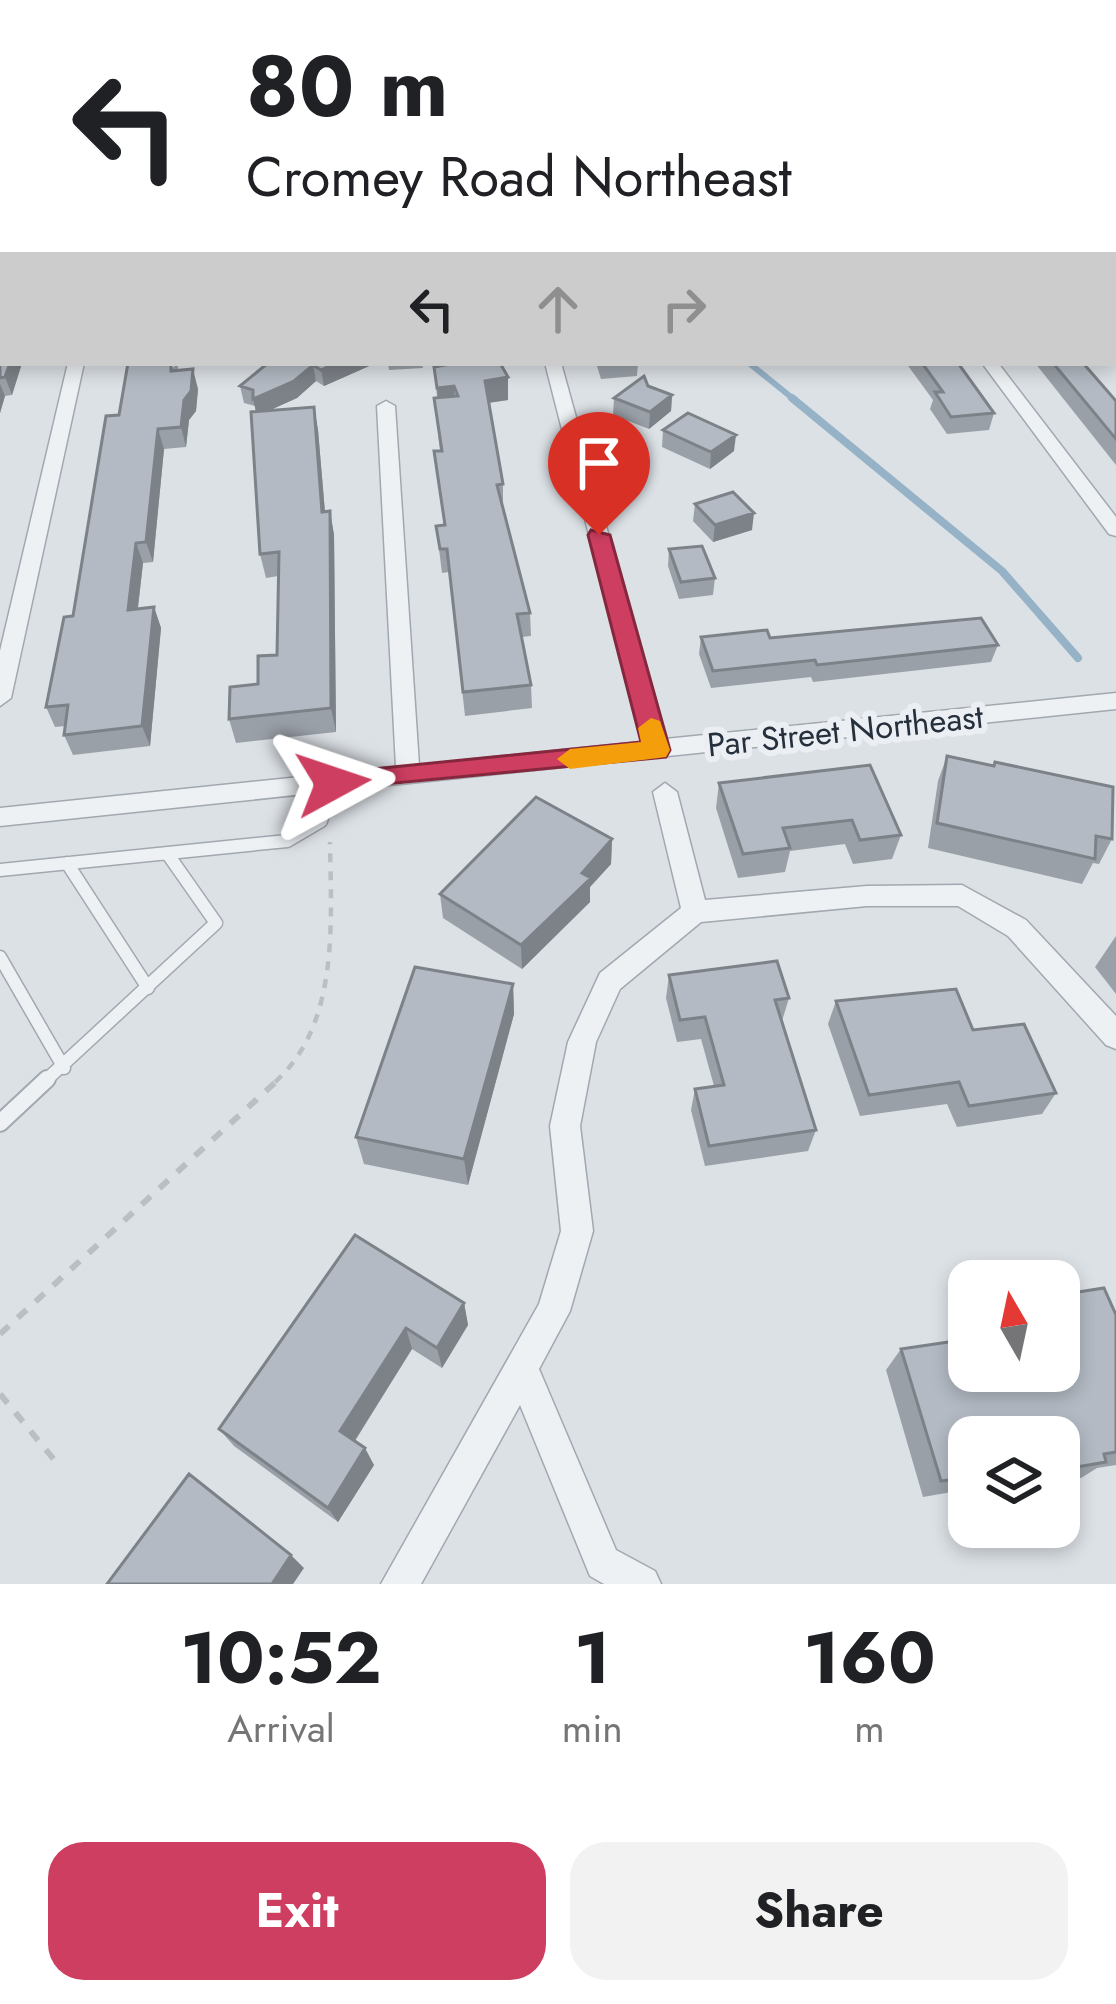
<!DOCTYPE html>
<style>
:root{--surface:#fff;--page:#f2f2f2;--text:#202124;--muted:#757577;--accent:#cd3e60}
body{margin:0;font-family:Jost,sans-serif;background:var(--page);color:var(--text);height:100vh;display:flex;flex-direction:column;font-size:45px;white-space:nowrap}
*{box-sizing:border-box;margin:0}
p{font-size:39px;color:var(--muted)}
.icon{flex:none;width:66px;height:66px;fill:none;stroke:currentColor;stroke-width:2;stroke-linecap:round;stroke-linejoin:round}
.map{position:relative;height:1584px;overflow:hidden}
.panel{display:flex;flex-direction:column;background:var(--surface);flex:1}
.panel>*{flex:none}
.hud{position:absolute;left:0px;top:0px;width:1116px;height:366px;box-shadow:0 6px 18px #0003;background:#fff;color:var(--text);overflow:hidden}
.needle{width:78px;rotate:351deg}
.tools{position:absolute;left:948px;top:1260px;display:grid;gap:24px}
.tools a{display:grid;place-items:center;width:132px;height:132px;border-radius:24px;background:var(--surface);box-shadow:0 6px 18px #0003;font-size:60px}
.pin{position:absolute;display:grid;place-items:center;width:102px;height:102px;color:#fff;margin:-123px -51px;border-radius:50% 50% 50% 0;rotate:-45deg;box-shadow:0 0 12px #0007}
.pin .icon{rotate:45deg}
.me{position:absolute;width:132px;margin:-66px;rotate:85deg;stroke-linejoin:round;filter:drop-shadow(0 0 9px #0008)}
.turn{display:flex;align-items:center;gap:42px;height:252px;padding:0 48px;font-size:54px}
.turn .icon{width:156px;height:156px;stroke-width:2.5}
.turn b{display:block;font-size:84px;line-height:102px}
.lanes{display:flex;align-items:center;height:114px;padding:0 48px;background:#0003;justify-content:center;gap:60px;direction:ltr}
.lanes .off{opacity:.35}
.eta{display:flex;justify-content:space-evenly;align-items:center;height:204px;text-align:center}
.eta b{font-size:72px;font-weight:700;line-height:84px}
.cta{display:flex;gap:24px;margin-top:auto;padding:24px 48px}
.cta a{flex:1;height:138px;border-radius:36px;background:var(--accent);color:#fff;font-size:48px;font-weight:700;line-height:138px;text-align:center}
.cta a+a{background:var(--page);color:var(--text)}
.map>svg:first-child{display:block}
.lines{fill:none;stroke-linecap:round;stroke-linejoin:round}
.stream-far1{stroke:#96b2c7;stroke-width:6}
.stream{stroke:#96b2c7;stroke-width:8}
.lane-far1-casing{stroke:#a2a8b0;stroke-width:15}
.lane-casing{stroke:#a2a8b0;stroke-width:20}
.street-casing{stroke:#a2a8b0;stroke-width:3}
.path-far2{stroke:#babfc4;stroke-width:3;stroke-dasharray:4.5 4.5;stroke-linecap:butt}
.path-far1{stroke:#babfc4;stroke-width:4.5;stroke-dasharray:9 9;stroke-linecap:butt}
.path{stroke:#babfc4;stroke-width:6;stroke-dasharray:12 12;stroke-linecap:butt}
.lane-far1{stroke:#eef1f4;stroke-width:12}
.lane{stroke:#eef1f4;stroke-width:16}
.street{fill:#eef1f4;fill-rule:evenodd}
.secondary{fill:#fff;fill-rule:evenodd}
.wall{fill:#9aa0a8}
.shaded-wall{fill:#7d8288}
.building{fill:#b3bac3;stroke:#7d8288;stroke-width:3}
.route{fill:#cd3e60;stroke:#85283e;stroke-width:3}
.slow{fill:#f59e0b}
.labels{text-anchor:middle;stroke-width:12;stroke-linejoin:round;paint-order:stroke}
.street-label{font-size:33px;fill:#26303c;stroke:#ebeff4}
</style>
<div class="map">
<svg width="1116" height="1584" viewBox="0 0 1116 1584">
<rect width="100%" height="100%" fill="#dce1e6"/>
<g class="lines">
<path class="stream-far1" d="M749,363L796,401"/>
<path class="stream" d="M792,398L1002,571L1078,658"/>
<defs>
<path id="lane-far1" d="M67,863L148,988
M0,870L287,841L321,821L333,783
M0,957L64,1068
M44,1082L216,923L167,853"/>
<path id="lane" d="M0,1123L47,1079"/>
<path id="street" d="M230,0H240V3H230Z
M708,0H718L720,3H710Z
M892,0H903L905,3H894Z
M1073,0H1084L1087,3H1076Z
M1113,21L1116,22V29L1113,28Z
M1113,92L1116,93V103L1113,102Z
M68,363H84L11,698L0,706V651Z
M545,363H561L665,739L1116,693V709L0,826V808L396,767L377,406L386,401L395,406L419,765L642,742Z
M982,363H998L1116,517V536L1109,534Z
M665,783L677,792L705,900L867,886L962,885L1026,920L1116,1016V1049L1106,1045L1008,936L958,906H867L701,922L620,989L596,1042L580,1126L593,1231L570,1311L539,1369L616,1550L655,1571L661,1584H604L590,1576L520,1405L421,1584H381L539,1304L561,1231L550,1126L568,1042L600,973L681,908L653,792Z"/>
</defs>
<use href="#lane-far1" class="lane-far1-casing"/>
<use href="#lane" class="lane-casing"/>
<use href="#street" class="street-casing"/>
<path class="path-far2" d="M1107,0L1111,3"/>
<path class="path-far1" d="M275,1082C340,1024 331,921 330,842"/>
<path class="path" d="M0,1334L279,1079
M0,1394L61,1468"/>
<use href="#lane-far1" class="lane-far1"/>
<use href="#lane" class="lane"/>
<use href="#street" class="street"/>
<path class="secondary" d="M37,0H53L35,3Z
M3,46V58L0,59V47Z"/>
</g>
<path class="wall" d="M0,250L3,363H22L12,395L5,396L0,413Z
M1116,292V330L1113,327V293Z
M178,363V371L198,389L196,411L189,420L186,447L164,449L153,562L143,563L138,609L154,607L161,628L150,746L73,755L64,735L65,726L55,727L46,707L73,616L119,415Z
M268,363H376L324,386L316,381L297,398L268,411L314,407L318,430L325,512L330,511L334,535L336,732L236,743L229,719L258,684L277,655L278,576L266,578L260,554L256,412L255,406L244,403L240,386Z
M388,363H422L423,368L389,370Z
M441,363H500L508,377V400L489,403L503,484V508L530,613L531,636L521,637L531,685L532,708L465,716L449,572L442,573L436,526L444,525L434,451H440L434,398L437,397L434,367L441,366Z
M596,363H638L637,376L601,379Z
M906,363H958L994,413L989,430L947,434L930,409L933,400Z
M1035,363H1083L1116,401V465Z
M648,386L672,395L671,411L649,429L613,415L614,398Z
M663,430L734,451L710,469L662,447Z
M695,504L752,530L713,542L693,521Z
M669,549L715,578L713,595L679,599L668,566Z
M701,637L770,638L998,645L991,662L813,682L811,677L711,688L699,654Z
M947,756L993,766L995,762L1112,839L1099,864L1093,863L1082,884L928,848L938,781Z
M870,765L901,835L892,859L853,864L845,844L790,851L785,872L738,878L716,808L719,783Z
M612,839L611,864L590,887V902L522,969L443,918L440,894Z
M1116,936V994L1095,967Z
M669,975L789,998L782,1021L816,1130L808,1151L705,1166L691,1110L695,1089L714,1086L701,1039L677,1042L666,998Z
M513,984L514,1014L468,1185L364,1164L356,1137Z
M836,1001L973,1030L1056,1093L1042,1114L957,1127L947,1104L860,1116L828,1024Z
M355,1235L464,1303L468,1325L442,1368L412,1349L355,1441L374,1465L338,1522L234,1446L219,1429Z
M1116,1315V1465L1097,1468L1081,1478L1059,1482V1437H969V1489L923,1497L886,1370L901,1349Z"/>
<path class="shaded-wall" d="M0,0H7L8,3H3V10L0,14Z
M3,109V133L0,137V112Z
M10,363H22L12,395L5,377Z
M336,363H376L324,386L321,370Z
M313,365L316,381L297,398L257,416L253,399Z
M193,369L198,389L196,411L189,420L186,447L181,427L184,400Z
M508,377V400L486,403L485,381Z
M0,384L5,396L0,413Z
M454,386L455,408L439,411L437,388Z
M672,395L671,411L649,429L650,412Z
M314,407L318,430L327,536L322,512Z
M158,429L164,449L153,562L146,542Z
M736,435L734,451L710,469L711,452Z
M330,511L334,535L336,732L331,708Z
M754,513L752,530L713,542L715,525Z
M136,543L143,563L135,630L128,610Z
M154,607L161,628L150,746L142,726Z
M612,839L611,864L590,887V902L522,969L521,945Z
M513,984L514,1014L468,1185L464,1159Z
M464,1303L468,1325L442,1368L437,1348Z
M406,1328L412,1349L350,1448L340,1431Z
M365,1448L374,1465L338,1522L328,1508Z
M291,1555L304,1568L293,1584H272Z"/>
<path class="building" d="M84,0H133L130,3H83Z
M168,0H205V3H167Z
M258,0H352L353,3H257Z
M3,74V109L0,112V77Z
M0,250H3V363H10L5,377L0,378Z
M128,363H171V371L193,369L191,391L184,400L181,427L158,429L146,542L136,543L128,610L154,607L142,726L64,735L68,705L46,707L64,617L73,616L106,416L119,415Z
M268,363H336L321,370L313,365L294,381L253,399V390L240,386Z
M443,363H500L508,377L485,381L503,484L497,485L530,613L517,614L531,685L463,692L447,549H440L436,526L445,525L434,451H442L434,398L458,396L454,386L437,388L434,367L445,365Z
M922,363H958L994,413L951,417L935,392H943Z
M1053,363H1083L1116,401V439Z
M644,376L648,386L672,395L650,412L614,398Z
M314,407L322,512L330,511L331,708L229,719L230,687L258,684V656L277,655L279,552L260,554L251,412Z
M688,413L736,435L711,452L663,430Z
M733,492L754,513L715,525L695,504Z
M702,546L715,578L681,582L669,549Z
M981,618L998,645L817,665L815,660L713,671L701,637L767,630L770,638Z
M947,756L994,766L995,762L1113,787L1112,839L1096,836L1095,859L937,823Z
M870,765L901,835L860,840L852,820L783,828L790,848L743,854L719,783Z
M536,797L612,839L582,873L591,878L521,945L440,894Z
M777,961L789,998L775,1000L816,1130L709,1146L695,1089L724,1085L705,1017L680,1020L669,975Z
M415,967L513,984L464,1159L356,1137Z
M956,989L973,1030L1024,1024L1056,1093L969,1106L959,1082L869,1095L836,1001Z
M355,1235L464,1303L437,1348L406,1328L340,1431L365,1448L328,1508L219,1429Z
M1104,1288L1116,1315V1452L1104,1454L1106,1462L1059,1470V1437H969V1477L941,1481L901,1349L969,1339V1371H1059V1295Z
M189,1474L291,1555L272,1584H107Z"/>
<path class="route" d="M591,530L610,535L670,750L666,757L323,790L319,783L333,773L641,742L588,535Z"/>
<path class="slow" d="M651,718L660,721L670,750L666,757L570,769L557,759L570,749L641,742L638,728Z"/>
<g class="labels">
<g class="street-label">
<text transform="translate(845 730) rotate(-6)" y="12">Par Street Northeast</text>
</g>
</g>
</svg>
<div class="tools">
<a><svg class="needle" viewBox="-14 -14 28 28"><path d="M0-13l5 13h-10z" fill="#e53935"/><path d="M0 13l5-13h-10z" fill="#757577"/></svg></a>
<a><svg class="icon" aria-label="layers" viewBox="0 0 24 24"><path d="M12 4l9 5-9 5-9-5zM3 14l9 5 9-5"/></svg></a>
</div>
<div class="pin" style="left:599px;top:535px;background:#d93025"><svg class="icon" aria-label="arrive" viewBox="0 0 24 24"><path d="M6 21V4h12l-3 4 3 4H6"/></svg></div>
<svg class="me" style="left:333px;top:783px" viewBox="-20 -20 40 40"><path d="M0-17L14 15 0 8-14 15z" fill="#cd3e60" stroke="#fff" stroke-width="4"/></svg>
<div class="hud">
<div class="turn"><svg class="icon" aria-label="left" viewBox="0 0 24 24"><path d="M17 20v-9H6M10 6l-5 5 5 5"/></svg><div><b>80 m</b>Cromey Road Northeast</div></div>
<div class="lanes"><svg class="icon" aria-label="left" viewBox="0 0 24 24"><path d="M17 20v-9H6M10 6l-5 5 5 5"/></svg><svg class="icon off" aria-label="ahead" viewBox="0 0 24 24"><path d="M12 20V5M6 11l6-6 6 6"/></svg><svg class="icon off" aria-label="right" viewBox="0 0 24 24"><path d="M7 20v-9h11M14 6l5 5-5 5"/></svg></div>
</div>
</div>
<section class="panel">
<div class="eta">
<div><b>10:52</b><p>Arrival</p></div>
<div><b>1</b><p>min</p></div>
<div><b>160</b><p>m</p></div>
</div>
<div class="cta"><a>Exit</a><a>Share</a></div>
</section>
